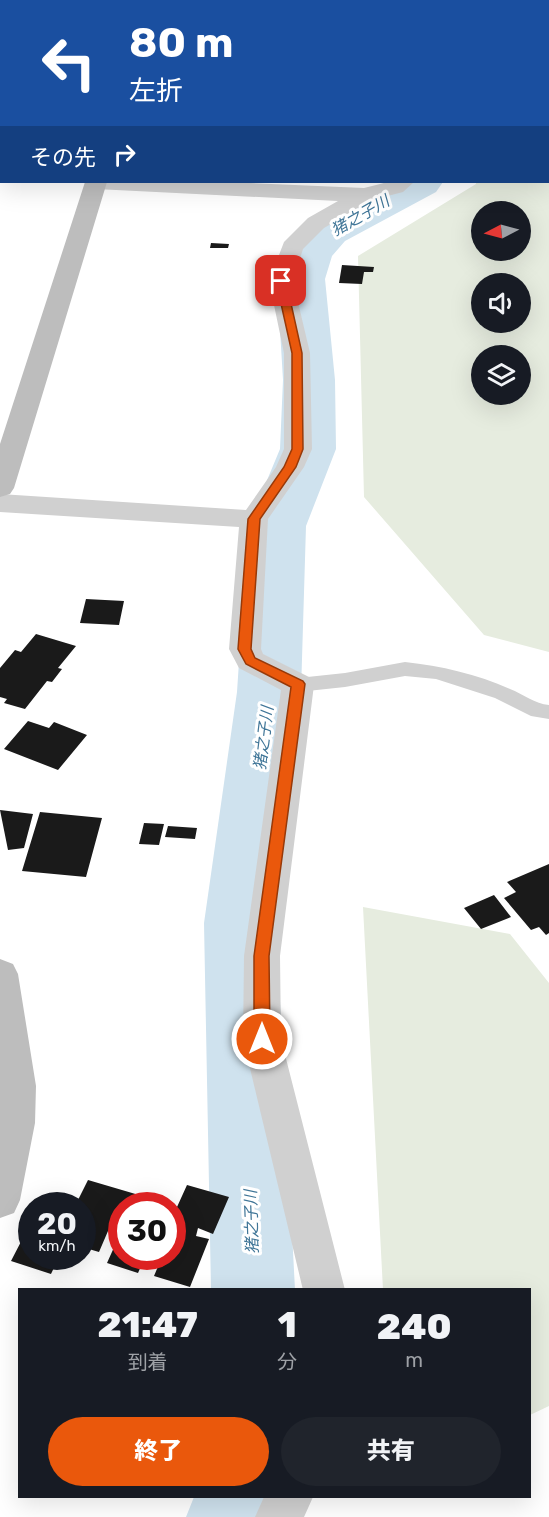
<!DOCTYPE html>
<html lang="ja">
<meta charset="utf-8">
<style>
:root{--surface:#171b24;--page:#20242c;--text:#f1f3f6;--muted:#9ea1a6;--accent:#ea580c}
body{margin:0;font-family:Rubik,"Noto Sans JP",sans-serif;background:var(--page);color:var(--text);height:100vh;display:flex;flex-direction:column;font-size:22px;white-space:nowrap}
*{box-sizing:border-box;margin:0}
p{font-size:20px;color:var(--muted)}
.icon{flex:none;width:33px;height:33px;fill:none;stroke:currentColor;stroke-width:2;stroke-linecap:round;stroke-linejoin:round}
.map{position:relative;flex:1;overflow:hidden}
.panel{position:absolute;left:18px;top:1288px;width:513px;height:210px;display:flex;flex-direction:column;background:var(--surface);border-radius:0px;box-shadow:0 6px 24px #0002}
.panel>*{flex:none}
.hud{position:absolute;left:0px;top:0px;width:549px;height:183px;box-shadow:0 6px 24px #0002;background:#1a4fa0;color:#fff;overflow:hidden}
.needle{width:39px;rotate:264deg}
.buttons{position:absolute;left:471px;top:201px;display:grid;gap:12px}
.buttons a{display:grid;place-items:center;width:60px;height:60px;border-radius:50%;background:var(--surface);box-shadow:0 6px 24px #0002;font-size:30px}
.speed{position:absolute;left:18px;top:1192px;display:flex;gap:12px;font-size:30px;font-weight:700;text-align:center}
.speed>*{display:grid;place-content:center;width:78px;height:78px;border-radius:50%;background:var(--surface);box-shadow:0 6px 24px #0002;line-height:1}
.speed small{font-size:15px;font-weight:400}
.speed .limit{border:9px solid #d22;background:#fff;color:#111}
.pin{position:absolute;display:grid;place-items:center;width:51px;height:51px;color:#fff;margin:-26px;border-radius:12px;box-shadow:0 3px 9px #0006}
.me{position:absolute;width:66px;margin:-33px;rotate:0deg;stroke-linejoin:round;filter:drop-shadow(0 0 4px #0008)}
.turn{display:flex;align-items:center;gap:21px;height:126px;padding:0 30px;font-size:27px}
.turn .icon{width:78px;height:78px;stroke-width:2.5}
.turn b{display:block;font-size:42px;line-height:51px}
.then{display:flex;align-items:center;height:57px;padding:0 30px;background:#0003;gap:12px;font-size:22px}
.eta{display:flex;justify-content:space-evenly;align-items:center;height:102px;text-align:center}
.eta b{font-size:36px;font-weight:800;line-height:42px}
.primary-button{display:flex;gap:12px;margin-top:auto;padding:12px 30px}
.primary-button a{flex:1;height:69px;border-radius:36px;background:var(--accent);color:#fff;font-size:24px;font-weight:800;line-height:69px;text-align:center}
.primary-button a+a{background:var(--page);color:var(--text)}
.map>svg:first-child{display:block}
.green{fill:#e6ecdf;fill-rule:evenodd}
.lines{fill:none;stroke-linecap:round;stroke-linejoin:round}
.river{fill:#cfe2ee;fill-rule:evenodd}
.building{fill:#1a1a1a}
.lane{fill:#d0d0d0;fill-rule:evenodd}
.street{fill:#d0d0d0;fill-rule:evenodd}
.secondary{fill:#bdbdbd;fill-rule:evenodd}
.route{fill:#ea580c;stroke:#983908;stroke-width:1.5}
.labels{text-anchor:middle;stroke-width:6;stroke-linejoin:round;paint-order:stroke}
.water-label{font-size:16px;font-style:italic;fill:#3f7597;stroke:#fff}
</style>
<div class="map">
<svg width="549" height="1517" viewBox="0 0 549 1517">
<rect width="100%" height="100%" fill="#fff"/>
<path class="green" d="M489,0H549V652L484,635L364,497L358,256L476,184V182H548V2L487,1ZM482,212H520V250H482ZM482,284H520V322H482ZM482,356H520V394H482Z
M363,907L510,934L549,983V1406L530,1415V1290H383Z"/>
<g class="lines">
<path class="river" d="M418,0H458L417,2Z
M386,182H443L436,192L345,241L332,256L325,279L335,380L336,449L306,526L301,692L276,923L295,1290H211L204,923L237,692L248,526L280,449L283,380L277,279L285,254L311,221Z
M194,1497H287L279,1517H186Z"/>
</g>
<path class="building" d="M211,243L229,244L228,248H210Z
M342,265L374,267L373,272H364L362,284L339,283Z
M86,599L124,601L119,625L80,623Z
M36,634L76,646L58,668L62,669L52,682L47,681L25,709L4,703L7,699L0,697V668L15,650L21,652Z
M28,721L49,728L54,722L87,735L58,770L4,749Z
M0,810L33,814L24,848L8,850Z
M40,812L102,818L86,877L22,871Z
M144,823L164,824L159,845L139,844Z
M168,826L197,828L195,839L165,837Z
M549,864V933L546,935L539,927L531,930L504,898L516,892L507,882Z
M494,895L511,917L481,929L464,908Z
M88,1180L166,1203L165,1206H122V1257H145L138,1273L107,1263L120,1234L108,1231L99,1252L82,1247V1206H61L66,1196L78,1200Z
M187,1185L229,1197L213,1234L198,1228L196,1236L209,1239L190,1287L154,1276L162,1257H172V1218Z
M26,1232L32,1234V1257H59L51,1274L11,1261Z"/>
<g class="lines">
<path class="lane" d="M405,662C441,666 477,674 510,689C523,694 535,704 549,705V719L531,716L495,698L436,679L405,676L345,687L298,692L291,690L288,685L291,680L298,678L345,673Z"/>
<path class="street" d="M412,0H432L411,2Z
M85,182H227L364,188L388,182H414L403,192L372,200L324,228L303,249L293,281L310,353L312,449L304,467L268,519L261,649L263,654L309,677L314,685L280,956L281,1039L345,1290H303L243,1039L244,956L281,690L239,668L229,649L239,527L0,512V494L246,510L276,467L284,449V353L269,281L284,242L308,218L338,201L96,189L88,187Z
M264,1497H313L304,1517H255Z"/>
<path class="secondary" d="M158,0H178L157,2Z
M85,182H107L14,488L10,494L0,497V444Z
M0,959L13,964L18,974L36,1086L35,1123L20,1200L14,1213L0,1218Z"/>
</g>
<path class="route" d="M281,278L286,281L302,353L303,449L296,467L260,519L251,649L255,658L303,681L305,684L269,956L270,1039L267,1043L262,1045L256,1043L254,1039V956L291,687L246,664L238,649L248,519L284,467L292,449V353L276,281Z"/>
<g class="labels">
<g class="water-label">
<text transform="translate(360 215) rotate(-30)" y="6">猪之子川</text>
<text transform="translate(263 738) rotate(-83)" y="6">猪之子川</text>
<text transform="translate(251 1222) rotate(-92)" y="6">猪之子川</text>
</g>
</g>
</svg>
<div class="buttons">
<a><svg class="needle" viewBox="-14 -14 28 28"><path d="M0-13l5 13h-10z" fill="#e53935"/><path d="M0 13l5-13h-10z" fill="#9ea1a6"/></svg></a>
<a><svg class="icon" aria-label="sound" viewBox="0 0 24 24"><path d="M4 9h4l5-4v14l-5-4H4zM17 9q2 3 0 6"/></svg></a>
<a><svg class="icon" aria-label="layers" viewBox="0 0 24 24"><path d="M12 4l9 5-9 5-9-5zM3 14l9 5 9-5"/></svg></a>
</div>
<div class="speed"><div>20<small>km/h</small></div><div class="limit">30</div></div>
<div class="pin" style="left:281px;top:281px;background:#d93025"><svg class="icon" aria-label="arrive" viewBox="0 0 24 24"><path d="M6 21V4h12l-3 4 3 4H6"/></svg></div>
<svg class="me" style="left:262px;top:1039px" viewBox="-20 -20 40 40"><circle r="17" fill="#ea580c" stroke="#fff" stroke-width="3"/><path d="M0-11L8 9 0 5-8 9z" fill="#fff"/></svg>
<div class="hud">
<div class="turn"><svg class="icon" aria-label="left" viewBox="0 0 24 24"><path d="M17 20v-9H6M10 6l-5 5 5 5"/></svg><div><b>80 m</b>左折</div></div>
<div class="then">その先<svg class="icon" aria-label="right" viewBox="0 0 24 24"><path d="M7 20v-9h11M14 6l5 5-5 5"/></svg></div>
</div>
<section class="panel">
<div class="eta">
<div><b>21:47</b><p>到着</p></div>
<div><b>1</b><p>分</p></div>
<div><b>240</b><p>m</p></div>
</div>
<div class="primary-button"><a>終了</a><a>共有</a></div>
</section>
</div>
